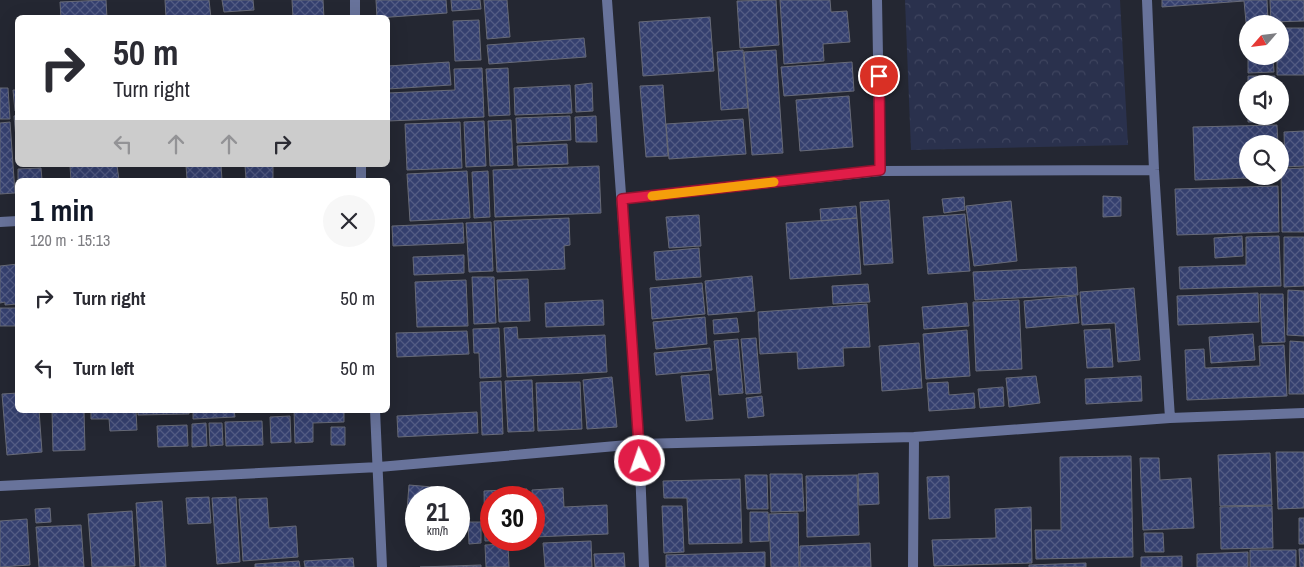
<!DOCTYPE html>
<meta charset="utf-8">
<style>
:root{--surface:#fff;--page:#f7f7f7;--text:#2b2b33;--muted:#7c7c81;--accent:#111827}
body{margin:0;font-family:"Archivo Narrow",sans-serif;background:var(--page);color:var(--text);height:100vh;display:flex;flex-direction:column;font-size:19px;white-space:nowrap}
*{box-sizing:border-box;margin:0}
p{font-size:16px;color:var(--muted)}
.icon{flex:none;width:28px;height:28px;fill:none;stroke:currentColor;stroke-width:2;stroke-linecap:round;stroke-linejoin:round}
.map{position:relative;flex:1;overflow:hidden}
.panel{position:absolute;left:15px;top:178px;width:375px;height:235px;display:flex;flex-direction:column;background:var(--surface);border-radius:8px;box-shadow:0 5px 20px #0002}
.panel>*{flex:none}
.guide{position:absolute;left:15px;top:15px;width:375px;height:152px;border-radius:8px;box-shadow:0 5px 20px #0002;background:#fff;color:var(--text);overflow:hidden}
.needle{width:32px;rotate:242deg}
.controls{position:absolute;left:1239px;top:15px;display:grid;gap:10px}
.controls a{display:grid;place-items:center;width:50px;height:50px;border-radius:50%;background:var(--surface);box-shadow:0 5px 20px #0002;font-size:25px}
.speed{position:absolute;left:405px;top:486px;display:flex;gap:10px;font-size:25px;font-weight:700;text-align:center}
.speed>*{display:grid;place-content:center;width:65px;height:65px;border-radius:50%;background:var(--surface);box-shadow:0 5px 20px #0002;line-height:1}
.speed small{font-size:12px;font-weight:400}
.speed .limit{border:8px solid #d22;background:#fff;color:#111}
.pin{position:absolute;display:grid;place-items:center;width:42px;height:42px;color:#fff;margin:-21px;border:2px solid #fff;border-radius:50%;box-shadow:0 1px 5px #0007}
.me{position:absolute;width:55px;margin:-28px;rotate:357deg;stroke-linejoin:round;filter:drop-shadow(0 0 4px #0008)}
.turn{display:flex;align-items:center;gap:18px;height:105px;padding:0 15px;font-size:22px}
.turn .icon{width:65px;height:65px;stroke-width:2.5}
.turn b{display:block;font-size:35px;line-height:42px}
.lanes{display:flex;align-items:center;height:48px;padding:0 15px;background:#0003;justify-content:center;gap:25px;direction:ltr}
.lanes .off{opacity:.35}
.round{display:grid;place-items:center;flex:none;width:52px;height:52px;border-radius:26px;background:var(--page)}
.overview{display:flex;align-items:center;justify-content:space-between;height:85px;padding:0 15px}
h1{font-size:30px;font-weight:700;line-height:38px;color:var(--accent)}
ul{padding:0;list-style:none}
li{display:flex;align-items:center;gap:15px;height:70px;padding:0 15px}
li div{flex:1}
li b{display:block;font-size:19px}
li em{font-style:normal}
.map>svg:first-child{display:block}
.forest{fill:url(#forest-crowns)}
.building{fill:url(#building-cross-hatch);stroke:#676a77}
.lines{fill:none;stroke-linecap:round;stroke-linejoin:round}
.minor{stroke:#68739b;stroke-width:10}
.route-casing{stroke:#92132f;stroke-width:12}
.route{stroke:#e11d48;stroke-width:9}
.slow{stroke:#f59e0b;stroke-width:9}
</style>
<div class="map">
<svg width="1304" height="567" viewBox="0 0 1304 567">
<defs>
<pattern id="forest-crowns" width="20" height="18" patternUnits="userSpaceOnUse" patternTransform="scale(1.25)"><rect width="20" height="18" fill="#2a314d"/><path d="M2 6a3 3 0 1 1 6 0M12 15a3 3 0 1 1 6 0" fill="none" stroke="#3f455f"/></pattern>
<pattern id="building-cross-hatch" width="8" height="8" patternUnits="userSpaceOnUse" patternTransform="scale(1.25)"><rect width="8" height="8" fill="#35406f"/><path d="M0 0l8 8M0 8l8-8" fill="none" stroke="#535c84"/></pattern>
</defs>
<rect width="100%" height="100%" fill="#242732"/>
<path class="forest" d="M905,0H1120L1128,145L911,150Z"/>
<path class="building" d="M106,0L107,18H61L60,2Z
M165,0H209L211,18H166Z
M222,0H253L254,10L224,12Z
M292,0H323L324,18H293Z
M376,0H446L447,13L377,18Z
M451,0H480L481,9L452,11Z
M484,0H507L510,37L487,39Z
M776,0L779,45L740,48L737,1Z
M780,0H830L831,12L847,11L850,42L823,44L824,61L784,64Z
M1162,0H1267L1268,21L1246,22L1244,1L1162,7Z
M1270,0H1304V21L1271,22Z
M710,17L714,71L643,76L639,22Z
M479,20L481,60L455,61L453,21Z
M1280,28H1304V75H1277V56H1280Z
M584,38L586,57L489,64L487,45Z
M743,50L748,108L721,110L717,52Z
M776,50L783,153L752,155L744,52Z
M1248,56H1273L1274,72L1248,73Z
M449,62L451,85L388,89V66Z
M852,62L854,91L784,96L781,67Z
M482,68L484,117L388,121V93L455,90L454,69Z
M508,68L510,115L489,116L486,69Z
M1248,76H1275V84H1248Z
M592,83L593,111L576,112L575,85Z
M570,85L572,113L515,115L514,88Z
M663,85L668,156L646,157L640,86Z
M0,88H8L10,119H0Z
M13,90H18V111H15Z
M849,96L853,147L800,151L796,100Z
M18,115V160L14,116Z
M570,116L571,140L517,143L516,118Z
M596,116L597,142H576L575,117Z
M1248,116H1275V122H1248Z
M743,119L746,154L669,159L666,124Z
M511,120L513,165L490,166L488,121Z
M484,121L486,166L466,167L464,122Z
M10,122L15,193L0,194V123Z
M460,122L462,168L407,170L405,124Z
M1277,125L1278,144H1248V176L1278,177L1195,180L1193,127Z
M1304,131V166L1285,167L1284,132Z
M567,144L568,164L518,166L517,146Z
M117,165L119,180H71L70,166Z
M186,165H221L222,180H187Z
M245,165H273V180H246Z
M599,166L601,213L495,217L493,170Z
M41,168L42,180H18V169Z
M1304,168V232H1282L1281,169Z
M467,171L470,218L410,221L407,174Z
M488,171L490,217L474,218L472,172Z
M1278,186L1279,232L1177,235L1175,189Z
M1103,196L1121,197V216L1103,217Z
M964,197L965,210L944,213L942,199Z
M889,200L893,263L864,265L860,202Z
M1011,201L1017,261L974,266L966,206Z
M856,206L857,218L821,221L820,209Z
M965,214L970,271L928,274L923,217Z
M699,215L701,246L669,248L666,217Z
M569,218L570,245L564,246L565,269L497,272L494,221Z
M857,218L861,274L790,279L786,223Z
M491,222L493,271L469,272L466,223Z
M463,223L464,243L393,246L392,226Z
M1242,236L1243,256L1215,258L1214,238Z
M1279,236L1281,286L1180,289L1179,267L1246,265V237Z
M1284,237H1304V286L1284,287Z
M699,248L701,277L656,280L654,252Z
M464,255V273L414,275L413,257Z
M18,264V304L5,305V302L0,303V266Z
M1076,267L1078,295L975,300L973,272Z
M752,276L755,311L708,315L705,281Z
M472,277H494L496,323L474,324Z
M528,279L530,321L499,322L497,280Z
M466,280L468,326L417,327L415,282Z
M702,283L705,314L652,319L650,288Z
M868,284L870,302L833,304L832,286Z
M1134,288L1140,360L1118,362L1115,323L1082,325L1080,292Z
M1288,290L1304,291V336L1287,335Z
M1258,293L1259,322L1178,325L1177,296Z
M1260,294H1283L1285,342L1262,343Z
M1076,296L1079,323L1026,328L1024,301Z
M603,300L604,325L546,327L545,303Z
M1019,300L1022,369L976,371L973,302Z
M967,303L969,326L924,329L922,307Z
M867,304L870,347L843,348L844,366L798,369L797,352L760,354L758,312Z
M0,308H18V326H0Z
M705,317L707,344L656,349L653,322Z
M737,318L739,332L714,334L713,320Z
M517,327L518,339L605,335L607,372L507,377L504,328Z
M499,328L501,377L480,378L479,353H474L473,329Z
M1110,329L1113,367L1087,368L1084,330Z
M967,330L970,376L926,379L923,334Z
M467,331L469,354L397,357L396,333Z
M1253,334L1255,360L1211,363L1209,337Z
M756,338L761,393L746,394L741,339Z
M738,339L743,393L719,395L714,341Z
M1290,341L1304,342V394H1289Z
M919,343L922,388L882,391L879,346Z
M1284,345L1287,396L1187,400L1185,350L1204,349L1205,368L1260,366L1259,346Z
M710,348L712,370L656,375L654,353Z
M709,374L713,419L686,421L681,376Z
M1036,376L1040,403L1009,407L1006,378Z
M1141,376L1142,401L1086,404L1085,379Z
M612,377L617,427L587,429L583,380Z
M532,380L534,431L508,432L505,381Z
M501,381L503,434L482,435L480,382Z
M580,382L582,429L538,431L536,383Z
M948,382L949,395L974,393L975,408L929,411L927,383Z
M1003,387L1004,406L980,408L978,389Z
M18,393V410H39L42,452L7,455L2,394Z
M762,396L764,416L748,418L746,398Z
M52,410H84L85,450L53,451Z
M91,410H136L137,430L110,431L109,419H91Z
M138,410H189V414L138,415Z
M193,410H234L235,417L193,419Z
M294,410H344V422L313,423V442L295,443Z
M477,412L478,433L398,437L397,416Z
M290,416L291,442L271,443L270,417Z
M262,421L263,445L226,446L225,422Z
M206,423L207,446L192,447V424Z
M209,423H222L223,445L210,446Z
M187,425L188,446L158,447L157,426Z
M331,427H345V445H331Z
M1276,452H1304V508L1278,509Z
M1270,453L1272,505L1220,506L1218,455Z
M1131,456L1133,557L1036,559L1035,530H1061L1060,457Z
M1140,458H1159L1160,480L1191,478L1194,528L1143,530Z
M878,473L879,504L859,505L858,474Z
M770,474H802L804,511L771,512Z
M745,475H767L768,509H747Z
M857,475L859,535L807,537L806,476Z
M949,476L950,518L929,519L927,477Z
M740,479L742,543L689,544L687,498H664L663,481Z
M409,485L444,488L443,498H416V524L406,523Z
M563,488L564,507L607,505L608,534L534,537L532,490Z
M527,489V498H507V490Z
M505,490V498H491V540H507L485,541L484,491Z
M209,497L211,523L188,524L186,498Z
M236,497L240,562L217,564L212,498Z
M267,498L269,528L296,526L298,557L243,561L239,499Z
M162,501L166,567H140L136,503Z
M662,506H682L684,552L664,553Z
M1272,506L1273,548L1221,549L1220,507Z
M1031,507L1032,563L934,566L932,540L996,538L995,509Z
M50,508L51,522L36,523L35,509Z
M132,511L135,566L92,567L88,514Z
M750,512H768L769,541L750,542Z
M798,513L799,567H771L769,514Z
M1299,518H1304V544H1299Z
M27,519L30,565L0,567V521Z
M468,522H481V543L469,544Z
M81,525L84,567H39L36,527Z
M1144,533H1163L1164,552H1145Z
M591,541L592,567H545L543,543Z
M870,543L871,567H800V546Z
M508,544L509,567H486L485,545Z
M1299,549H1304V567H1300Z
M1250,550H1296V567H1250Z
M765,552V567H666V555Z
M1248,552V567H1197V554Z
M624,553L625,567H595L594,554Z
M1182,556V567H1141V557Z
M353,558L354,567H305L304,561Z
M299,561L300,567H255V564Z
M1086,563V567H1029V565Z
M481,565V567H420Z"/>
<g class="lines">
<path class="minor" d="M355,0V18
M607,0L639,444L644,567
M877,0L880,171
M1147,0L1154,170L1170,418
M361,165V180
M622,199L880,171L1154,170
M0,222L18,221
M375,410L382,567
M0,486L379,467L639,444L914,437L1170,418L1304,413
M913,567L914,437"/>
</g>
<g class="lines">
<defs>
<path id="route" d="M640,461L622,199L880,170L879,76"/>
</defs>
<use href="#route" class="route-casing"/>
<use href="#route" class="route"/>
<path class="slow" d="M652,196L774,182"/>
</g>
</svg>
<div class="controls">
<a><svg class="needle" viewBox="-14 -14 28 28"><path d="M0-13l5 13h-10z" fill="#e53935"/><path d="M0 13l5-13h-10z" fill="#7c7c81"/></svg></a>
<a><svg class="icon" aria-label="sound" viewBox="0 0 24 24"><path d="M4 9h4l5-4v14l-5-4H4zM17 9q2 3 0 6"/></svg></a>
<a><svg class="icon" aria-label="search" viewBox="0 0 24 24"><circle cx="10" cy="10" r="6"/><path d="M15 15l6 6"/></svg></a>
</div>
<div class="speed"><div>21<small>km/h</small></div><div class="limit">30</div></div>
<div class="pin" style="left:879px;top:76px;background:#d93025"><svg class="icon" aria-label="arrive" viewBox="0 0 24 24"><path d="M6 21V4h12l-3 4 3 4H6"/></svg></div>
<svg class="me" style="left:640px;top:461px" viewBox="-20 -20 40 40"><circle r="17" fill="#e11d48" stroke="#fff" stroke-width="3"/><path d="M0-11L8 9 0 5-8 9z" fill="#fff"/></svg>
<div class="guide">
<div class="turn"><svg class="icon" aria-label="right" viewBox="0 0 24 24"><path d="M7 20v-9h11M14 6l5 5-5 5"/></svg><div><b>50 m</b>Turn right</div></div>
<div class="lanes"><svg class="icon off" aria-label="left" viewBox="0 0 24 24"><path d="M17 20v-9H6M10 6l-5 5 5 5"/></svg><svg class="icon off" aria-label="ahead" viewBox="0 0 24 24"><path d="M12 20V5M6 11l6-6 6 6"/></svg><svg class="icon off" aria-label="ahead" viewBox="0 0 24 24"><path d="M12 20V5M6 11l6-6 6 6"/></svg><svg class="icon" aria-label="right" viewBox="0 0 24 24"><path d="M7 20v-9h11M14 6l5 5-5 5"/></svg></div>
</div>
<section class="panel">
<div class="overview"><div><h1>1 min</h1><p>120 m · 15:13</p></div><a class="round"><svg class="icon" aria-label="close" viewBox="0 0 24 24"><path d="M6 6l12 12M18 6L6 18"/></svg></a></div>
<ul>
<li><svg class="icon" aria-label="right" viewBox="0 0 24 24"><path d="M7 20v-9h11M14 6l5 5-5 5"/></svg><div><b>Turn right</b></div><em>50 m</em></li>
<li><svg class="icon" aria-label="left" viewBox="0 0 24 24"><path d="M17 20v-9H6M10 6l-5 5 5 5"/></svg><div><b>Turn left</b></div><em>50 m</em></li>
</ul>
</section>
</div>
